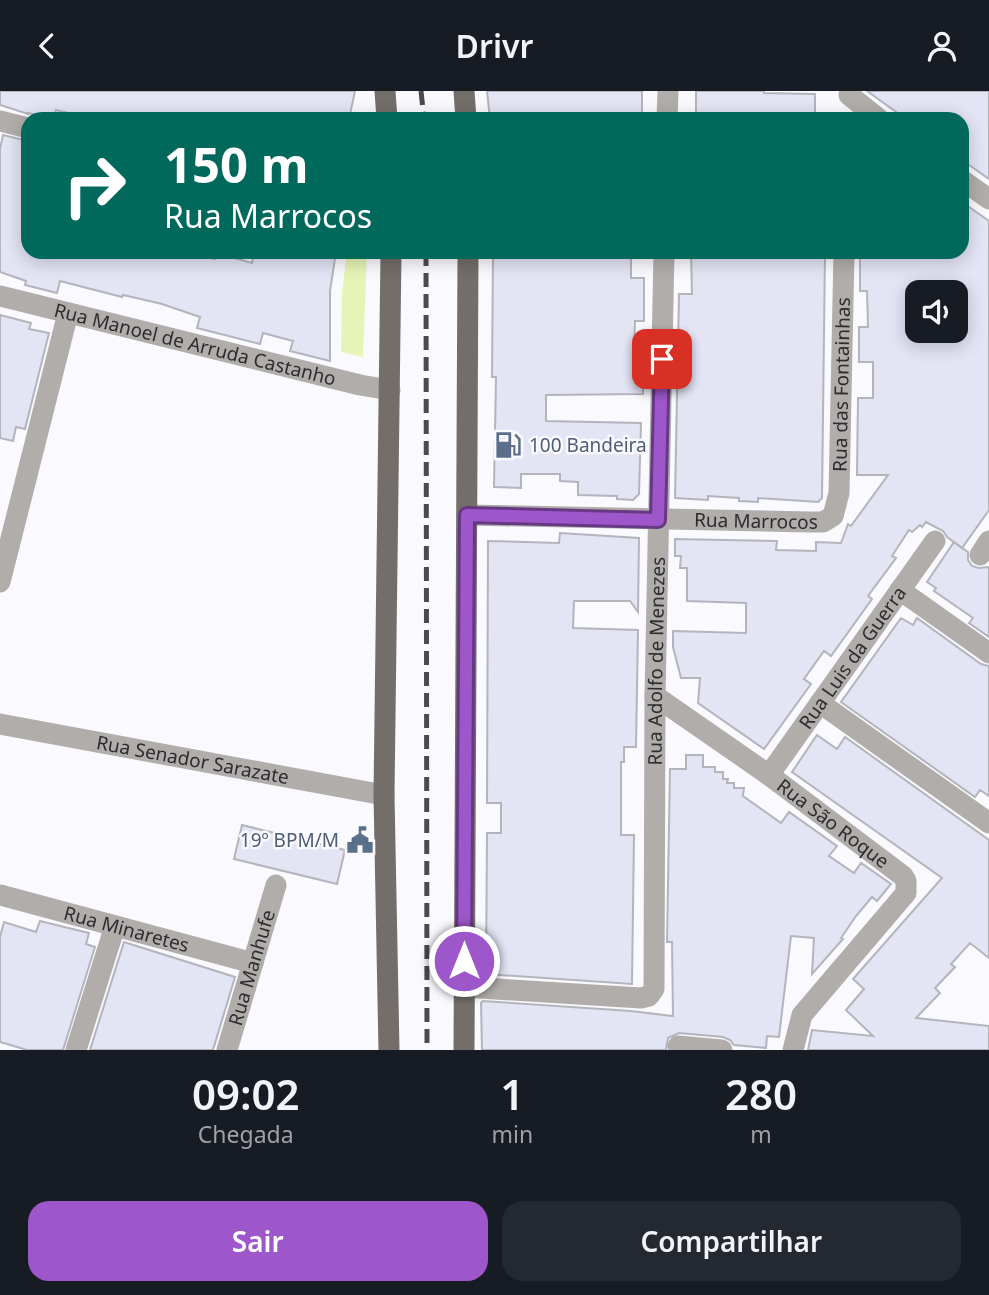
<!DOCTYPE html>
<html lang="pt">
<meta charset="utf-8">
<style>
:root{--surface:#171b24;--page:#242831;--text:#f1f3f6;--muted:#9ea1a6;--accent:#9e57cb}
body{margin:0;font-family:"Noto Sans",sans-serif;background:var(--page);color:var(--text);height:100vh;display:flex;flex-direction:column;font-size:26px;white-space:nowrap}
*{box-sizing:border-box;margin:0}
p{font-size:23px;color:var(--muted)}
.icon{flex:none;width:38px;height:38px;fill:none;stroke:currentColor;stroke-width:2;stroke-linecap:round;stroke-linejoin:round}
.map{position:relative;height:959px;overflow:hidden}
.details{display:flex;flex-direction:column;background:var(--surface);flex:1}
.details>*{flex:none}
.banner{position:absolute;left:21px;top:21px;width:948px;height:147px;border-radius:21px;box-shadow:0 4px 18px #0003;background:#00695c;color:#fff;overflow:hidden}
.controls{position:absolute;left:905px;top:189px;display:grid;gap:14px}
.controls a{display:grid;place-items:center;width:63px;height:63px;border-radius:14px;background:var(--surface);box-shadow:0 4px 18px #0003;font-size:35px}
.pin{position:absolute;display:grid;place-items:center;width:60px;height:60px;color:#fff;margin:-30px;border-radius:14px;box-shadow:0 4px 10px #0006}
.me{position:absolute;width:77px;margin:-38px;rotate:0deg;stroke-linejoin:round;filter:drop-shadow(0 0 5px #0008)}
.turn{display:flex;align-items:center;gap:24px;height:147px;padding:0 28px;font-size:32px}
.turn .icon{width:91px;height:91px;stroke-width:2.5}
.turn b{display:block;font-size:49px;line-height:60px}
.eta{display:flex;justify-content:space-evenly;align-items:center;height:119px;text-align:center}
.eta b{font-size:42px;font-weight:600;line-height:49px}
.primary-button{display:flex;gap:14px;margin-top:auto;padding:14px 28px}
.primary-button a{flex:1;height:80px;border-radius:21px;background:var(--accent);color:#fff;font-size:28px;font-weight:600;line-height:80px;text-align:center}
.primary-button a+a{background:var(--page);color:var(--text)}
header{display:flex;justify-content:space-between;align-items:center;height:91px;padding:0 28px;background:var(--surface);font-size:32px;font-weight:600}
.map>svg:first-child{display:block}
.green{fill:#e7f4b7}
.building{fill:#e3e4f4;stroke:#b4b4bd;stroke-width:2;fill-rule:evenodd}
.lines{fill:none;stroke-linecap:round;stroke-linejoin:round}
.minor{stroke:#b0adaa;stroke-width:21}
.major{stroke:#736e69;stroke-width:21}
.rail{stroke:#4b4b4f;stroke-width:5;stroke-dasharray:14 7;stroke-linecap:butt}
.route-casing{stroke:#673984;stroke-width:18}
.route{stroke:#9e57cb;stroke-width:12}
.labels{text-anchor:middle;stroke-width:5;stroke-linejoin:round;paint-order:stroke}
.street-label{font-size:19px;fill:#2d2d31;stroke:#f9f9fe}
.service-label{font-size:19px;fill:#4e5e75;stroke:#f9f9fe;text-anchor:start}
</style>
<header><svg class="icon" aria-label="back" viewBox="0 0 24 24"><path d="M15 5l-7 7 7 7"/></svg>Drivr<svg class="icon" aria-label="person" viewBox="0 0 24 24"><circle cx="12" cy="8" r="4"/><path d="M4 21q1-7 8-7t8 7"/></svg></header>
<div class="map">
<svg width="989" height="959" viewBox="0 0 989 959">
<rect width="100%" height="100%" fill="#f9f9fe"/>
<path class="green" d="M347,161H367L363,266L341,261L342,201Z"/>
<path class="building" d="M0,0H355L349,28H93L56,19L54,28L28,22V23L0,14Z
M487,0H642V25H586V28H490Z
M696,0H764V2L815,3V27H696Z
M867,0H989V88L962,69V28H906Z
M3,44L28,50V161H189L215,168L217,162L252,172L254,161H336L330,200V270L290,260L293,250L263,242L260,253L197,237L200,226L162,213L123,204L122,206L60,190L57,202L25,194L26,190L0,181V58Z
M962,111L989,130V419L962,457L947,446L943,440L926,431L922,436L920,434L912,441L909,439L892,465L896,467L868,505L872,508L831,565L824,560L804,588L811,593L764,658L698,612L700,587H681L673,556V540L746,542V512L687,510V477H680L681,465H675V448L777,450L776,459L816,460V451L841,452L848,433L851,435L888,384H857L858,307H873V271H859V236H868L867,200H860V161H962ZM917,201H956V240H917Z
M493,161H631V187H644V230H635L634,259H643V303L546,304V330L641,332L639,403L633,409L617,408V405L578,404V391L560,390V383H521V397L494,396L496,286H492Z
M691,161H825L822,407L818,411L758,407V411L739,410V407L708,405V409L675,407L679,203H692Z
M0,224L31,232L29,238L49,242L25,338L16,336L13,350L0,347Z
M560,442L639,447L638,521L630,510H574L573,537L638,539L636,656H624V671H621V744H634L632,893L486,883L487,742H501V712H487L488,450L559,452Z
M954,451L968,461V469L972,475L979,477L989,476V546L969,532L973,527L934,500L936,497L927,491Z
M901,527L913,534L917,527L981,573L989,575V705L980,699L975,706L841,611Z
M817,644L837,658L845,646L989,749V867L970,852L951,873L955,876L935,897L940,902L916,927L989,935V959H808L812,939L873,945L846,919L864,898L853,888L942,787L792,681Z
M686,664H703V676H715V681H723V688H728L727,692H734V697H744L743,705L781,732L789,721L837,755L829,765L854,782L861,772L891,793L877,810L872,806L856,825L841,847L843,848L812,883L814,847L791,845L779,946L767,945L766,957L734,954L730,949L723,946L679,942L668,947L666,959H482L481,912L483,910L631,920L673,925L672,851H667L670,678H686Z
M242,734L345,759L337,793L234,768Z
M40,830L89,842L86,853L95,856L63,959H27L0,951V846L4,831L36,841Z
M124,851L235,886L213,959H90Z"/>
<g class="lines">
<g class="minor">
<path d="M849,4L879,28"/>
<path d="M667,28L668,0"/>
<path d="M0,30L28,37"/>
<path d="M962,89L989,108"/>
<path id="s1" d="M0,205L360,294L390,299"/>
<path id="s2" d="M467,424L811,431H823L833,425L839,402L844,161"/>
<path d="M980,464L989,450"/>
<path d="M0,491L68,222"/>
<path d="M900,499L989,562"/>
<path id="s3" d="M655,605L769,684L903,785L906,790V802L802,924L793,959"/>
<path d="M820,612L989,732"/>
<path id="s4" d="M0,633L384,704"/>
<path id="s5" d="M769,684L935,450"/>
<path id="s6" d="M0,804L253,872"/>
<path id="s7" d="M464,896L641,907L649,905L654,898L655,605L664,161"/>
<path d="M678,955L722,959"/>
<path d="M76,959L115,835"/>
<path id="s8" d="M227,959L276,794"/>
</g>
<path class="major" d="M385,0L387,28
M464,0L466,28
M389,959L384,704L391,161
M464,959L468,161"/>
<path class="rail" d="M421,0L424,28
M426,161L427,959"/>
</g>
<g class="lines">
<defs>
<path id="route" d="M464,870L467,424L658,429L662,268"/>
</defs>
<use href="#route" class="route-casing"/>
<use href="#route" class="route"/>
</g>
<defs>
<symbol id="fuel-bare" viewBox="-9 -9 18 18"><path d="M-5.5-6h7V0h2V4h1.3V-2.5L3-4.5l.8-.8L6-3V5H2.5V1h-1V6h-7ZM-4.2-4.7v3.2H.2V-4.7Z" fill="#5c6f8a" stroke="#f9f9fe" stroke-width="2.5" paint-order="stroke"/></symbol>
<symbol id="civic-bare" viewBox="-9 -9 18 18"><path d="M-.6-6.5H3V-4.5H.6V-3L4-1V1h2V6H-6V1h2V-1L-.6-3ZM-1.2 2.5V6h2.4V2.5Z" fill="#5c6f8a" stroke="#f9f9fe" stroke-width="2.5" paint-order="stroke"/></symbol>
</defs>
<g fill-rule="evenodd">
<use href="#fuel-bare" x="489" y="335" width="38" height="38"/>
<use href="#civic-bare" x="341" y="730" width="38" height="38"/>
</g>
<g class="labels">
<g class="street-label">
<text dy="7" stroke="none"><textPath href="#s1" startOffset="201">Rua Manoel de Arruda Castanho</textPath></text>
<text dy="7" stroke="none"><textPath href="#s2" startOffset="500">Rua das Fontainhas</textPath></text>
<text dy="7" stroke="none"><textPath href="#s2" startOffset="289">Rua Marrocos</textPath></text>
<text dy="7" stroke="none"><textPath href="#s5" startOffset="144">Rua Luis da Guerra</textPath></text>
<text dy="7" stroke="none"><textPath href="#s7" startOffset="522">Rua Adolfo de Menezes</textPath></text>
<text dy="7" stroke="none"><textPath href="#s4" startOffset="196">Rua Senador Sarazate</textPath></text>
<text dy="7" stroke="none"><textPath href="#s3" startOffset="219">Rua São Roque</textPath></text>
<text dy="7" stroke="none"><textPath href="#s6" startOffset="131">Rua Minaretes</textPath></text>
<text dy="7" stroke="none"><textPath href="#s8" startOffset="86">Rua Manhufe</textPath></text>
</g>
<g class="service-label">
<text x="529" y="361">100 Bandeira</text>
<text x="339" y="756" text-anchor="end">19º BPM/M</text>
</g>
</g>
</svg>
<div class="controls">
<a><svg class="icon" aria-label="sound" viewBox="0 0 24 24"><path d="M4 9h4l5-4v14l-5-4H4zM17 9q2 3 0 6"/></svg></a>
</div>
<div class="pin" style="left:662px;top:268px;background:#d93025"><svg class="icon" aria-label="arrive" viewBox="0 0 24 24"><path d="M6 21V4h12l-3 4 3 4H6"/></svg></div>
<svg class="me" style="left:464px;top:870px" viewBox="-20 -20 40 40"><circle r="17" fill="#9e57cb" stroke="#fff" stroke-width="3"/><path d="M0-11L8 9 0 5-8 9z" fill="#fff"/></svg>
<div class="banner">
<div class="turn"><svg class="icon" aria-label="right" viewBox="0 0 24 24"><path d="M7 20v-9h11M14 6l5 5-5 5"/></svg><div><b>150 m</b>Rua Marrocos</div></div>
</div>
</div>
<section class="details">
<div class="eta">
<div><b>09:02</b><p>Chegada</p></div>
<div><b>1</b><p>min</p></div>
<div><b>280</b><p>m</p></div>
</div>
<div class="primary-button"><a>Sair</a><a>Compartilhar</a></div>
</section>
